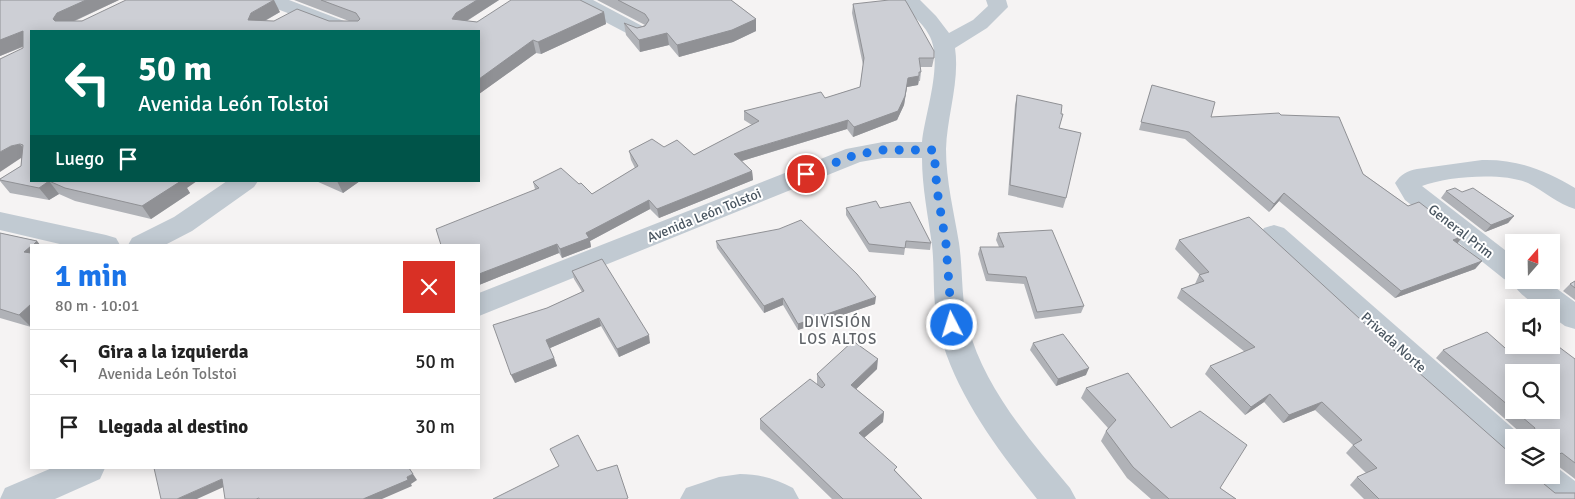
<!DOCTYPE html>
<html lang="es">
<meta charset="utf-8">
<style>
:root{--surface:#fff;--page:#f2f2f2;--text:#222;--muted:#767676;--line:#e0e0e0;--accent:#1a73e8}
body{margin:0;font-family:Signika,sans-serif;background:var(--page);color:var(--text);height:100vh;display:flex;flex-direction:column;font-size:19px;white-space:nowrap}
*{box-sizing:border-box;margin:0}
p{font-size:16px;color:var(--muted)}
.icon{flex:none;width:28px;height:28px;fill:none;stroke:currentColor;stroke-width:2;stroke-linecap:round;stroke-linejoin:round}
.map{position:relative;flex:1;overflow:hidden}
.panel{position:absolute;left:30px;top:244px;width:450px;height:225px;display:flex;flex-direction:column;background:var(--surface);border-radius:0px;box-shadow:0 2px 12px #0003}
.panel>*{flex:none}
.hud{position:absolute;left:30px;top:30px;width:450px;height:152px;border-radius:0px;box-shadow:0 2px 12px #0003;background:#00695c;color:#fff;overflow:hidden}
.needle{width:32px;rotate:20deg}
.fabs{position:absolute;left:1505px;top:234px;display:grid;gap:10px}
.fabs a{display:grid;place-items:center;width:55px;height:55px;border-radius:0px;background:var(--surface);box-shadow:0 2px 12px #0003;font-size:25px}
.pin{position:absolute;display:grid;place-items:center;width:42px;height:42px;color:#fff;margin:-21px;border:2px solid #fff;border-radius:50%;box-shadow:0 1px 5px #0007}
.me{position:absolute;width:55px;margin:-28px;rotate:355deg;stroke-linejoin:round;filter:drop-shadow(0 0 4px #0008)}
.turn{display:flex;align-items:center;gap:18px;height:105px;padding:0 25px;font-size:22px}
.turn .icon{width:65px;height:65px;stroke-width:2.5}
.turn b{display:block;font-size:35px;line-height:42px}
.then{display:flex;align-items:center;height:48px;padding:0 25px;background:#0003;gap:10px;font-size:19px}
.round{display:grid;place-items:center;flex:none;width:52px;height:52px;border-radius:0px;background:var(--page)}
.headline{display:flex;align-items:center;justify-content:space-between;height:85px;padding:0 25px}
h1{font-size:30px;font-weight:700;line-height:38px;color:var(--accent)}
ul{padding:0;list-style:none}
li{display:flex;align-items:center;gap:15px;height:65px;padding:0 25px;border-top:1px solid var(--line)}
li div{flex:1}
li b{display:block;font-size:19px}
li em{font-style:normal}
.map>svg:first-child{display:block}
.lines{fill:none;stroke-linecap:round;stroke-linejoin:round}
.minor{fill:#c1cad2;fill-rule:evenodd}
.wall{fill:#b0b2b7}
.shaded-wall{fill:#909195}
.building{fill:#cdcfd5;stroke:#909195;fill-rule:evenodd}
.route{stroke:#1a73e8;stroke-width:9;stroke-dasharray:0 16.2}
.labels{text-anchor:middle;stroke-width:4;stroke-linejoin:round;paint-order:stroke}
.street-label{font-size:14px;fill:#4a5661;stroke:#fff}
.neighbourhood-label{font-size:15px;letter-spacing:1px;fill:#5f6368;stroke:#fff}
</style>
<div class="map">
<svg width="1575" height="499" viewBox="0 0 1575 499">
<rect width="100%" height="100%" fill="#f5f3f3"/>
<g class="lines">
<path class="minor" d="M261,0H289L360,27L363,31H335L264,4Z
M568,0H593L646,28L649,32L646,36L639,38L632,36L571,4Z
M899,0H920L936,16L949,33L973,20L988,6L986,0H1006L1008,7L987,28L955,48C960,81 947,116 946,149C946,181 954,212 959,243C963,270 961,299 968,326C984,388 1030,440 1070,488L1076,499H1037C997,449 951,388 938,325C932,298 935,271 932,245C928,216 922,187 922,158H883L860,162L479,316V293L846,149L883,142H922C925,113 944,61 929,35C922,21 908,13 899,0Z
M1482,160C1517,159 1545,170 1575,188V209C1558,204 1544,191 1528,183C1504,172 1447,176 1422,186L1514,257V280H1545L1575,302V329L1565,326L1551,316V308C1537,308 1519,295 1512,282L1504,279L1405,200L1395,183C1401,174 1407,171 1417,169Z
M227,181H258L254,187L192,231L165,245H128L132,238L174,217Z
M0,212L106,235L116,238L120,245H64L0,230Z
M1274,225L1284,228L1524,438H1514V465L1502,460L1264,242L1260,235L1264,228Z
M1551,463L1575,481V499H1545L1530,486L1525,475H1551Z
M52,468H105L100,479L55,499H0L5,488Z
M740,474C759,474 776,479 793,488L799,499H680L686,488L719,477Z"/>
</g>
<path class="wall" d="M0,0H119L75,21L280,12L265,21H349L294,0H499L467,21L477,22L604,12L606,24L541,54L536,53L479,94V31H31L187,188L190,193L151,219L75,201L59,194L49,200L10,193L0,181V179L21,166L23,48V47L0,56Z
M597,0H731L756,19V31L733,42L679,57L669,45L640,52L626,35L624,23L637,28L645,25Z
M853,4L934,58L932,67H920L921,72L920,81H919L918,85L907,87L904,105L897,120L853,137L847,129L742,161L752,171L753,180L659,218L650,209L590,241L591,247L562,258L559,253L479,285V245L535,189L533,182L579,184L592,194L635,168L631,160L629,151L664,147L694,155L752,125L744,120V111L825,98L860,87L863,65L852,13Z
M1152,85L1211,117L1281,115L1408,206L1463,236L1457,243L1482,261L1475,269L1395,298L1279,201L1269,212L1185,139L1139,130Z
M1017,95L1059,128L1066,198L1063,208L1008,195L1015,105Z
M316,181H360L343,193Z
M1446,191L1462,192L1514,216L1508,223L1485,232L1441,198Z
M846,208H880L931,243L930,250L905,248L904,255L869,252L846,215Z
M0,233L37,241L40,245H31V327L0,318Z
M998,233L1084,306L1081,313L1035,319L1024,284L986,281L978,254L980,247H999L996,240Z
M1179,240L1409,364L1538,479L1555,493L1575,499H1364L1350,485L1357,477L1366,473L1346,453L1353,445L1315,410L1283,423L1264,402L1245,415L1205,374L1210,366L1245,352L1177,298L1181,289L1195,284L1199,275H1200L1175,249Z
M716,241L875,304L798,330L783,305L764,313L717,248Z
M572,271L650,343L619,357L601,326L550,348L554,358L557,366L515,383L547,308L582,292L574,279Z
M1575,281V300L1563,291L1570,284Z
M1033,343L1086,375L1056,386L1030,350Z
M1505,348L1575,359V479L1558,466L1551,471V438H1519L1522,434L1436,358L1443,350Z
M877,369L856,389L884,412L883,422L864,437L922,499H832L760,429V419L817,384V374Z
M1086,388L1171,428L1220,488L1236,499H1151L1127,478L1101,441L1106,431L1108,428L1081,398Z"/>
<path class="shaded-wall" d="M86,0H119L65,25L61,31L53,19L57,13Z
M274,0L280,12L257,25L248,20L251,13Z
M477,0H499L460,25L452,19L456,13Z
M604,12L606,24L541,54L538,42Z
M756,19V31L733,42L679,57L677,45Z
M23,31L31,43L0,56V40Z
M667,33L669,45L640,52L639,40Z
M533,40L536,53L479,94V79Z
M919,76L918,85L907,87L904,105L897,120L853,137L854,127L908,78Z
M848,120L847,129L735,163L734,154Z
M20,144L31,156L21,158L0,172V152L11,146Z
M752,171L753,180L659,218L657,209Z
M49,181L59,194L49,200L39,188Z
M178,181H197L187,188L190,193L151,219L142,206Z
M337,181H360L343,193Z
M1284,193L1279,201L1269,212L1274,204Z
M649,200L650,209L590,241L591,247L562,258L560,249L586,233Z
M1514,216L1508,223L1485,232L1491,225Z
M1463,236L1457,244L1453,240Z
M37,241L40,245H33Z
M557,244L559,253L479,285V274Z
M31,246V259L24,252Z
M1482,261L1475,269L1395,298L1401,291Z
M876,297L875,304L798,330V324Z
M783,298V305L764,313V306Z
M31,304V327L19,315Z
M599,318L601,326L548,349L546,340Z
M649,335L650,343L619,357L617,349Z
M554,358L557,366L515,383L511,375Z
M878,359L877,369L850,395L851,385Z
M1089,368L1086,375L1056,386L1058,379Z
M1270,394L1264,402L1245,415L1251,407Z
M1322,402L1315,410L1283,423L1289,415Z
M884,412L883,422L858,443L859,433Z
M413,474L417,480L411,484L412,486L382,499H363Z
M222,479L228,485L197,499H177Z"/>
<path class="building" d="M0,0H86L57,13L53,19L55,21H82L126,0H274L251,13L248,20L274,21L297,9L329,21H358L360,19L356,13L321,0H477L456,13L452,19L477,22L511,0H580L604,12L538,42L533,40L479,79V31H31V181H181L142,206L65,188L49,181L39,188L0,180V179L21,166L23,145L20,144L11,146L0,152V59L23,48V31L0,40Z
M618,0H731L756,19L732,30L677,45L667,33L639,40L624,23L637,28L645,26L649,20L645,14Z
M889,0H905L907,3L934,51V58H919L921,72H919V76L908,78L905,96L898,111L854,127L848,120L734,154L752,171L657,209L649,200L586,233L589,238L560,249L557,244L479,274V245H441L436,229L539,188L533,182L561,168L579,184L581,183L592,194L638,166L629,151L652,139L664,147L677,140L694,155L759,121L744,111L821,92L825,98L860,87L864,58L853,4Z
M1152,85L1215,102L1211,117L1279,113L1281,115L1339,117L1363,174L1408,206L1419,202L1463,236L1453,240L1482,261L1401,291L1284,193L1274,204L1189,132L1141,122Z
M1017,95L1062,105L1061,114H1063L1059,128L1081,133L1066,198L1010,185Z
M1455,188L1462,192L1473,188L1514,216L1491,225L1446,191Z
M876,201L880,208L910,202L931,243L906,241L905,248L869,244L846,208Z
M1249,217L1409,364L1510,453L1514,455V475H1537L1538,479L1555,493H1575V499H1379L1357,477L1377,468L1353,445L1362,440L1322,402L1289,415L1270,394L1251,407L1210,366L1255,347L1181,289L1204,281L1199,275L1209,272L1179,240Z
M801,220L857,274L876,297L798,324L783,298L764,306L716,241L779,229Z
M1052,230L1084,306L1037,312L1026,277L988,274L980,247H1004L998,233Z
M0,233L37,241L33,245H31V246L24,252L31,253V304L19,315L0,309Z
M602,259L649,335L617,349L599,318L546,340L554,358L511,375L493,325L547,308L584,291L572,271Z
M1575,281V288L1570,284Z
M1487,332L1505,348L1514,344V345H1551V341L1575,359V463L1562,453L1559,454V465H1551V438H1525V432H1533L1535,428L1443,350ZM1514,372H1551V410H1514Z
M1063,334L1089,368L1058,379L1033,343Z
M853,341L878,359L851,385L884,412L859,433L897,467L894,470L922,499H843L760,419L810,379L822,388L825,385L817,374Z
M1128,373L1171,428L1200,411L1247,445L1220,488L1236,499H1169L1133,467L1106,431L1116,420L1086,388Z
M578,435L597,471L617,465L628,498L626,499H493L559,466L550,449Z
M154,468H409L413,474L407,477L408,480L363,499H259V498L256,499H225L222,479L177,499H161Z"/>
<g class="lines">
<path class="route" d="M806,174L855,155L883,150H934L937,190L946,244L952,325"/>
</g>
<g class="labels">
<g class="street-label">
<text transform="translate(704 215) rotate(-22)" y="5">Avenida León Tolstoi</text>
<text transform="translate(1461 231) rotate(38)" y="5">General Prim</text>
<text transform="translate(1394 342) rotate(42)" y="5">Privada Norte</text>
</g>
<g class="neighbourhood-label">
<text x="838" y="327">DIVISIÓN<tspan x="838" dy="17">LOS ALTOS</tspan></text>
</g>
</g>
</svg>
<div class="fabs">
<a><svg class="needle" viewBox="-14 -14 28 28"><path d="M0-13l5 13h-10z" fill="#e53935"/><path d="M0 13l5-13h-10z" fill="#767676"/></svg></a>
<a><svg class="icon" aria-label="sound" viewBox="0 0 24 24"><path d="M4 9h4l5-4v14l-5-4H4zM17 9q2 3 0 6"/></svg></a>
<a><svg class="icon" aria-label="search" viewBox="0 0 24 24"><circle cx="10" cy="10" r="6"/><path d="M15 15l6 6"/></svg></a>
<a><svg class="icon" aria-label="layers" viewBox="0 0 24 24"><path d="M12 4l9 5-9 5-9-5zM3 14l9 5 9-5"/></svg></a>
</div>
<div class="pin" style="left:806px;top:174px;background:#d93025"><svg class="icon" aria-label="arrive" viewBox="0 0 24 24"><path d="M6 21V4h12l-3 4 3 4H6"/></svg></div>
<svg class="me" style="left:952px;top:325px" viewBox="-20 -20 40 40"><circle r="17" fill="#1a73e8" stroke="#fff" stroke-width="3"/><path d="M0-11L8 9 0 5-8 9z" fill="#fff"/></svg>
<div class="hud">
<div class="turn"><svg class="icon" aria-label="left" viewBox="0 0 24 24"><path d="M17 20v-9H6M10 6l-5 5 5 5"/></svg><div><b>50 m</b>Avenida León Tolstoi</div></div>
<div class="then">Luego<svg class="icon" aria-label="arrive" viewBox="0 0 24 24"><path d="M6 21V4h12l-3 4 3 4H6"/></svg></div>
</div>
<section class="panel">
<div class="headline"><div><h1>1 min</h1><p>80 m · 10:01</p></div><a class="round" style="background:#d93025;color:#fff"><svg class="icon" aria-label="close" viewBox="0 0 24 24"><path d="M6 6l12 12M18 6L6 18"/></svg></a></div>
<ul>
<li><svg class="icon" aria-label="left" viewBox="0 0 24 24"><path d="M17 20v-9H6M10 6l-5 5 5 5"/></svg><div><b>Gira a la izquierda</b><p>Avenida León Tolstoi</p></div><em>50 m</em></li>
<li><svg class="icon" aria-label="arrive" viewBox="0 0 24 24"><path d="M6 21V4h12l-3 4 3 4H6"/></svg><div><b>Llegada al destino</b></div><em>30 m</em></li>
</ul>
</section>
</div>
